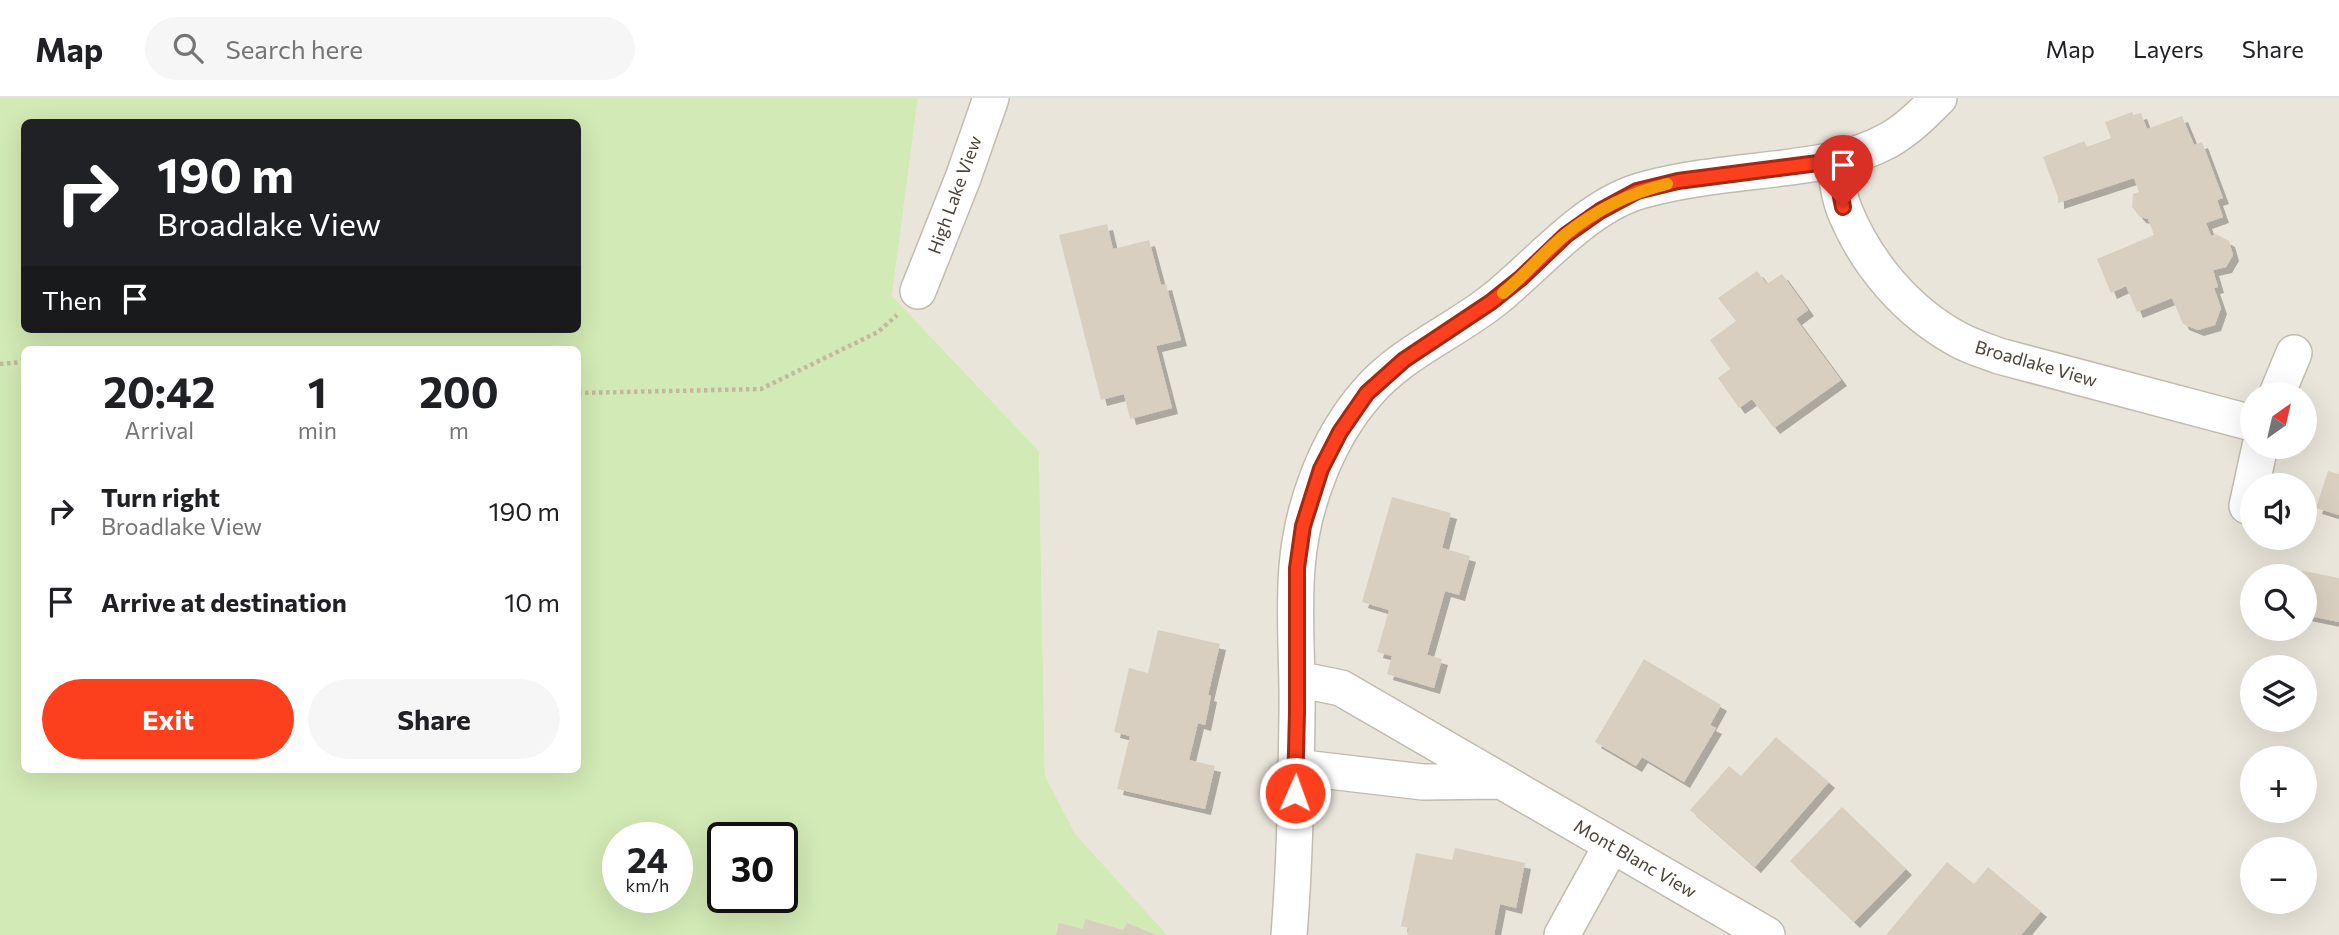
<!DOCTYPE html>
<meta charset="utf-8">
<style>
:root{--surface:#fff;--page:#f6f6f6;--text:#202124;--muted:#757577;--line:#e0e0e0;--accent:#fc3f1d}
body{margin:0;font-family:Commissioner,sans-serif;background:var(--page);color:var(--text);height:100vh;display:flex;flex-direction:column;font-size:26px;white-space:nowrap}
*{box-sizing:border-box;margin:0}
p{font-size:23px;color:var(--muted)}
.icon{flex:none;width:38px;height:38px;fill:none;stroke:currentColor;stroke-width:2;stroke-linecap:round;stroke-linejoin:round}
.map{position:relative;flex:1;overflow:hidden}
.sheet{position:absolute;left:21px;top:248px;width:560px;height:427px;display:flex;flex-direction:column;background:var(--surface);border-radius:10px;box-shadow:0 7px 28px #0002}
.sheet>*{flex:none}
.top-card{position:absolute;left:21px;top:21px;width:560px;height:214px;border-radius:10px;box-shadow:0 7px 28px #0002;background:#202124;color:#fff;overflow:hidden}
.needle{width:46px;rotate:34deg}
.buttons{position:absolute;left:2240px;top:284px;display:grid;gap:14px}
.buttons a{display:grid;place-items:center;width:77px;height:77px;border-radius:50%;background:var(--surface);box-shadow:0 7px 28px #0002;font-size:35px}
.speed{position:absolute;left:602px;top:724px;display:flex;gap:14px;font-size:35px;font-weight:700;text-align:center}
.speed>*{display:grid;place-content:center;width:91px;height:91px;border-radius:50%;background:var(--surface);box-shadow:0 7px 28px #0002;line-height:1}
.speed small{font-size:18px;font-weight:400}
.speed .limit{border:4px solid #111;border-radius:10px;background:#fff;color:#111}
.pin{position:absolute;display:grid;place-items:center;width:60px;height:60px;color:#fff;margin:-72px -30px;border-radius:50% 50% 50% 0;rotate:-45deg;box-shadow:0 0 7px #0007}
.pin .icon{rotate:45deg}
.me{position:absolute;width:77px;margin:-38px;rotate:2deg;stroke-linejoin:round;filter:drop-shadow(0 0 5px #0008)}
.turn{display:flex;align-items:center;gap:24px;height:147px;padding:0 21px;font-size:32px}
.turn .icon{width:91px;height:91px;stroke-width:2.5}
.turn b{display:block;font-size:49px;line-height:60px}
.then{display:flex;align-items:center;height:66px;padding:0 21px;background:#0003;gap:14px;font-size:26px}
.eta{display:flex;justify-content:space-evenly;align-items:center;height:119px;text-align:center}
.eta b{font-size:42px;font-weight:700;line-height:49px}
.cta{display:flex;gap:14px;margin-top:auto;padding:14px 21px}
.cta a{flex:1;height:80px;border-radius:42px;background:var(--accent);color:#fff;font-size:28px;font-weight:700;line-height:80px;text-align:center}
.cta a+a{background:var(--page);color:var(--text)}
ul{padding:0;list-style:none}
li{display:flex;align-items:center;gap:21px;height:91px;padding:0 21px}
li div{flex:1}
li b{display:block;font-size:26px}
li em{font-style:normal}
header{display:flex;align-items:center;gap:42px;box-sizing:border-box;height:98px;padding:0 35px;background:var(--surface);border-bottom:2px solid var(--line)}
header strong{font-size:33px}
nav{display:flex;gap:38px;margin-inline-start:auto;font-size:24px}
.search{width:490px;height:63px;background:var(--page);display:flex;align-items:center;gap:18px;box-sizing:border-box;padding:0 24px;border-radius:38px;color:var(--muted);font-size:26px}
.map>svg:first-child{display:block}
.residential{fill:#eae5da;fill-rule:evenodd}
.green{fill:#d2eab5;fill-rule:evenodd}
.building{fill:#d8cfc1;filter:url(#shadow)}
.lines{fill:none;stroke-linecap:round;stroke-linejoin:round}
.minor-casing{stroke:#c2bbae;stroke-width:38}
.path{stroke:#c4b79f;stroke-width:4.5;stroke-dasharray:3.5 3.5;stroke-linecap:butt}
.minor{stroke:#fff;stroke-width:35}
.route-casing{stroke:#a42913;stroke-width:18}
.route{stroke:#fc3f1d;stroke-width:12}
.slow{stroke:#f59e0b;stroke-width:12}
.labels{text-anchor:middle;stroke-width:7;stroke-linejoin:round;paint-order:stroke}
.street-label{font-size:18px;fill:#4b4439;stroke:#fff}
</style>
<header>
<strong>Map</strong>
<div class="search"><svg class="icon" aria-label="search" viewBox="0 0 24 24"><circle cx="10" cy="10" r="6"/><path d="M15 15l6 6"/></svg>Search here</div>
<nav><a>Map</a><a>Layers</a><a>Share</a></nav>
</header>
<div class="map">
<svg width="2339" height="837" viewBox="0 0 2339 837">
<defs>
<filter id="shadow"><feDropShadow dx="6" dy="6" stdDeviation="0" flood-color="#0004"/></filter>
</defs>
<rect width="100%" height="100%" fill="#f6f3ec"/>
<path class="residential" d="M918,0H2339V837H1163L1091,769L1045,678L1039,353L892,198ZM2252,296H2305V348H2252ZM2252,387H2305V439H2252ZM2252,478H2305V530H2252ZM2252,569H2305V621H2252ZM2252,660H2305V712H2252ZM2252,751H2305V803H2252Z"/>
<path class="green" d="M0,0H918L892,198L1039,353L1045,678L1075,736L1167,837H0ZM24,24H578V231H24ZM24,252H578V672H24ZM618,740H677V800H618ZM723,740H782V800H723Z"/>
<path class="building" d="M2132,14L2133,17L2141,15L2147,31L2182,18L2194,47L2202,44L2223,100L2217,102L2223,119L2206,125L2211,138L2216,136L2229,143L2233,157L2226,169L2213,172L2218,189L2214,190L2221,210L2215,227L2198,232L2183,226L2172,200L2137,214L2126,188L2111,195L2097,161L2154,137L2148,121L2140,119L2132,109L2133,96L2139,94L2134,80L2058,105V99L2043,59L2084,43L2087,49L2111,40L2105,24Z
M1107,126L1113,151L1149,142L1161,187L1166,186L1181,242L1156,248L1172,310L1130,321L1124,296L1101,302L1059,137Z
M1757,173L1767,186L1782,176L1808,212L1796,221L1841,282L1774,330L1752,301L1739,310L1718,280L1730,271L1710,242L1736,223L1718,200Z
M2328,373L2339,376V417L2316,410Z
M1392,399L1451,415L1442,450L1470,458L1459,497L1445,493L1427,557L1442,561L1434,590L1387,576L1392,558L1377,554L1389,512L1362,504Z
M2289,470L2339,480V524L2305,517V478H2287Z
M1158,532L1220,546L1208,597L1211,598L1205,627L1198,625L1189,662L1215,668L1205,711L1117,691L1130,638L1114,634L1129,570L1148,575Z
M1644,561L1721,607L1710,627L1716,630L1684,684L1642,659L1636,668L1595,644Z
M1776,639L1829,684L1755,769L1690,712L1729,668L1741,678Z
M1842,709L1906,771L1854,824L1790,763Z
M1455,750L1525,765L1516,810L1500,806L1494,837H1407L1409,830L1401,828L1416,755L1452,762Z
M1947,764L1974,786L1988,769L2041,813L2021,837H1886Z
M1085,821L1123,832L1127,825L1157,837H1056L1059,825L1083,831Z"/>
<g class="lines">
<defs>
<path id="minor" d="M1834,63C1837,79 1838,96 1844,111C1866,166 1907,214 1959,242C1972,249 1986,253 1999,258L2252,325
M918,193L963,80L991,0
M2277,296L2294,255
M2247,408L2260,348
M1297,581L1341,590L1767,837
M1295,669L1423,684L1500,683
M1289,837C1295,764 1296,689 1297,616C1298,568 1293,518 1297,469C1302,408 1326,342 1367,295C1402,254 1454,234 1495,201C1541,164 1588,105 1647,91C1689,80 1732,76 1775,71C1813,66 1852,62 1887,43C1906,33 1924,15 1939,0
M1562,837L1611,748"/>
</defs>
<use href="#minor" class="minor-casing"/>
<path class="path" d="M0,266L24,264
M578,295L761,291L878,234L897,217"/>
<use href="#minor" class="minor"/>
</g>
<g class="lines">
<defs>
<path id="route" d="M1295,695L1297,614V470L1303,428L1321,371L1340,334L1367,295L1404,262L1491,204L1521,180L1566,137L1600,113L1637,93L1678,83L1834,63L1843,109"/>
</defs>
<use href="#route" class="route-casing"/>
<use href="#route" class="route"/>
<path class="slow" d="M1503,195C1525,177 1544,154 1566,136C1596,112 1630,95 1667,86"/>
</g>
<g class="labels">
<g class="street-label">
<text transform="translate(955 97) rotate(-70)" y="6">High Lake View</text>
<text transform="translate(2036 266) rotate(16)" y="6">Broadlake View</text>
<text transform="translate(1635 761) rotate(30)" y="6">Mont Blanc View</text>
</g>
</g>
</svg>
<div class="buttons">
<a><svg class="needle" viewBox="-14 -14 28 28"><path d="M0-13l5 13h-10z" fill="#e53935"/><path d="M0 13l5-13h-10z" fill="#757577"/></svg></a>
<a><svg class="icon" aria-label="sound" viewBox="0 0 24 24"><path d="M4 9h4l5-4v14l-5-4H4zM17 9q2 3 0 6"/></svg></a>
<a><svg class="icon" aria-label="search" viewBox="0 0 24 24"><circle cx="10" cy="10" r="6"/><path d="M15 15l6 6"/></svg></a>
<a><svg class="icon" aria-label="layers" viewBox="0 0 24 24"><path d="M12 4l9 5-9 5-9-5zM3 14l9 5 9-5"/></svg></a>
<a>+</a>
<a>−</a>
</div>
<div class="speed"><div>24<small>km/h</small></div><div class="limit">30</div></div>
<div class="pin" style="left:1843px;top:109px;background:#d93025"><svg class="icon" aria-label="arrive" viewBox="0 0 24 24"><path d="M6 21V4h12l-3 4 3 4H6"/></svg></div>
<svg class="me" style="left:1295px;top:695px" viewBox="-20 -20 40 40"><circle r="17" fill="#fc3f1d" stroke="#fff" stroke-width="3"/><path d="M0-11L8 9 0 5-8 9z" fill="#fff"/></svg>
<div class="top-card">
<div class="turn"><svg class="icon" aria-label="right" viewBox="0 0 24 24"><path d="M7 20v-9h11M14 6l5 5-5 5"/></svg><div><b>190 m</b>Broadlake View</div></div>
<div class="then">Then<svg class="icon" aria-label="arrive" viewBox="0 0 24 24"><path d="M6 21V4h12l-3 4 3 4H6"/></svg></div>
</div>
<section class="sheet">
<div class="eta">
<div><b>20:42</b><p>Arrival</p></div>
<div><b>1</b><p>min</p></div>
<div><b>200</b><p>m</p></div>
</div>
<ul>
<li><svg class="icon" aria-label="right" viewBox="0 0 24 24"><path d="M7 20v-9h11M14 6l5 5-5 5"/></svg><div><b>Turn right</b><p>Broadlake View</p></div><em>190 m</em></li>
<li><svg class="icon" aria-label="arrive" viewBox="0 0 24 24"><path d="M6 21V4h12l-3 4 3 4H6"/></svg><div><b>Arrive at destination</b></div><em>10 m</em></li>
</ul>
<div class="cta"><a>Exit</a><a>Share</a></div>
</section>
</div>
